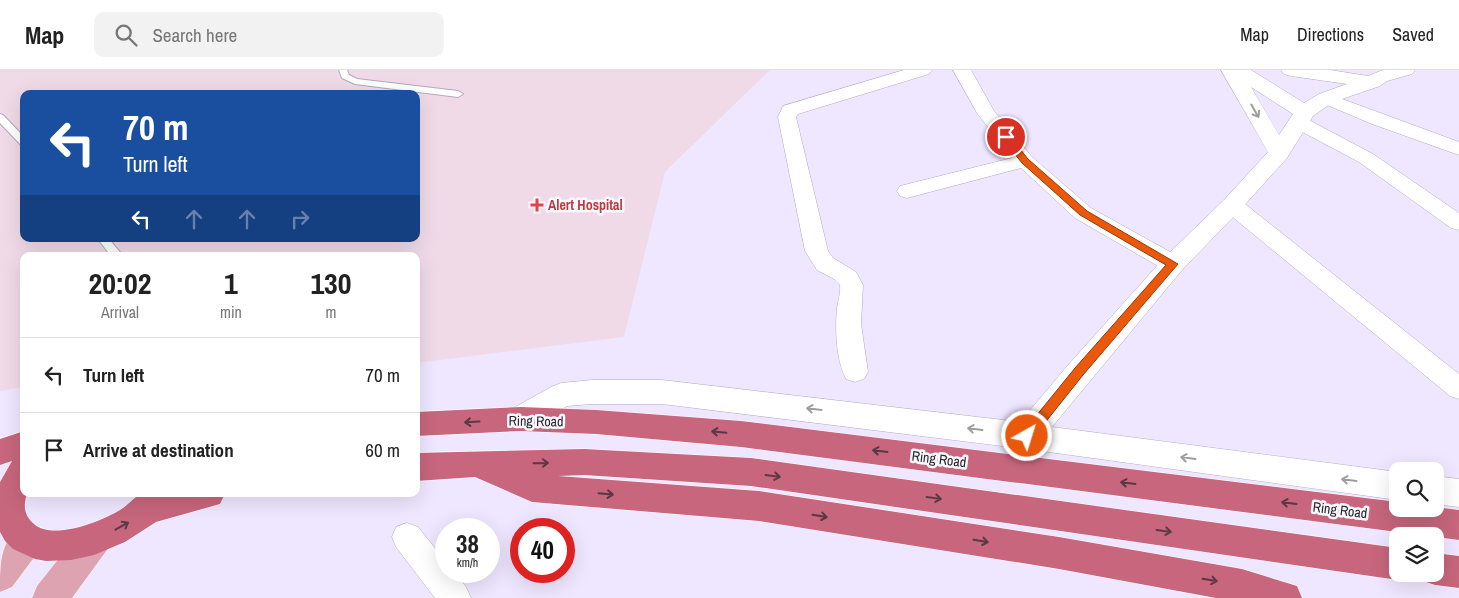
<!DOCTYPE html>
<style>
:root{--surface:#fff;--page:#f2f2f2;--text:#222;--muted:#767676;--line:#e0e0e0}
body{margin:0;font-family:"Archivo Narrow",sans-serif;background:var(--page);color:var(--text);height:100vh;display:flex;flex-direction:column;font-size:19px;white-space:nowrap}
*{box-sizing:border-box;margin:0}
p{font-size:16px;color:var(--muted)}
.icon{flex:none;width:28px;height:28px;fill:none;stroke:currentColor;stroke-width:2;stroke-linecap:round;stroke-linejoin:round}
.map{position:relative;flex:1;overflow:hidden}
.drawer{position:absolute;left:20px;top:182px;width:400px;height:245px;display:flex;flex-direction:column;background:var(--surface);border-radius:10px;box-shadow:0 5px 20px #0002}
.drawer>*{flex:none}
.guide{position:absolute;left:20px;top:20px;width:400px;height:152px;border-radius:10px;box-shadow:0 5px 20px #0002;background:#1a4fa0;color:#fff;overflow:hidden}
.tools{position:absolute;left:1389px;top:392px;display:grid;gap:10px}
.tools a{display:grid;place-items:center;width:55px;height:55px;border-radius:10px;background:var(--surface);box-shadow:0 5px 20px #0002;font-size:25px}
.speed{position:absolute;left:435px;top:448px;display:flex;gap:10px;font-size:25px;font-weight:700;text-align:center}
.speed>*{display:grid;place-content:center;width:65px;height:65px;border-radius:50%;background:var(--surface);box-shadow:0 5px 20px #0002;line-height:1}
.speed small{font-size:12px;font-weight:400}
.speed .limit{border:8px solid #d22;background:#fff;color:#111}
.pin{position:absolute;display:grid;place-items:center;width:42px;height:42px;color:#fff;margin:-21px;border:2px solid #fff;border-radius:50%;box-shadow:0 1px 5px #0007}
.me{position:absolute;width:55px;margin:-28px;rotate:39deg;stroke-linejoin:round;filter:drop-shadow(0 0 4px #0008)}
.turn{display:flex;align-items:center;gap:18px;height:105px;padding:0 20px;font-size:22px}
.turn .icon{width:65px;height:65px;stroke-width:2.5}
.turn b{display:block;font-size:35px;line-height:42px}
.lanes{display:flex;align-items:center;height:48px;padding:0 20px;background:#0003;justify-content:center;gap:25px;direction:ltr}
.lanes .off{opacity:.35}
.eta{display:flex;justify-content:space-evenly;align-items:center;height:85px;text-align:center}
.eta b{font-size:30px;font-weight:700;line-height:35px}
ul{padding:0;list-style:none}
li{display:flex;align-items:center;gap:15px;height:75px;padding:0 20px;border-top:1px solid var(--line)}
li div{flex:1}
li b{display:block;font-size:19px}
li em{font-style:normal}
header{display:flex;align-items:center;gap:30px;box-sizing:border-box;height:70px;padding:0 25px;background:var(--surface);border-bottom:1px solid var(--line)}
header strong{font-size:24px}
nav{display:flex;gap:28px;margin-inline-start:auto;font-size:18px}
.search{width:350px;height:45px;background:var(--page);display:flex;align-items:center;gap:12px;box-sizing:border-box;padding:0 18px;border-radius:10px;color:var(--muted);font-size:19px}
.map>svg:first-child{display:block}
.medical{fill:#f0dae8;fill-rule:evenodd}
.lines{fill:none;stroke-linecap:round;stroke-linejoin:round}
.lane-casing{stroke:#b2aac1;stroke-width:2}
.street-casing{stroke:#b2aac1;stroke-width:1}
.secondary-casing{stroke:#b2aac1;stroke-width:1}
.primary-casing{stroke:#fff;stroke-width:1}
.highway-casing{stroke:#fff;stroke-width:1}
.lane{fill:#fff;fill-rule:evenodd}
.street{fill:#fff;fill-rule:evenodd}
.secondary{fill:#fff;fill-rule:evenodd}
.primary{fill:#dda3b0;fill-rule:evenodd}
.highway{fill:#c7667c;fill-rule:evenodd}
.oneway{stroke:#9f9da1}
.oneway2{stroke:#583945}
.route{fill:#ea580c;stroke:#983908}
.health-dot{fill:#e0444e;stroke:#f9f8fc;stroke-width:2}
.labels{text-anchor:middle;stroke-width:5;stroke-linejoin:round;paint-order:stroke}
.health-label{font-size:14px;font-weight:bold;fill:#be3a42;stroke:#f9f8fc;text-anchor:start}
.street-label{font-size:14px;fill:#29262e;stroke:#f9f8fc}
</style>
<header>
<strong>Map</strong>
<div class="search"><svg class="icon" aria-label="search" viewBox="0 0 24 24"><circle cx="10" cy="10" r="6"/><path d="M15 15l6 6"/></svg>Search here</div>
<nav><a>Map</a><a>Directions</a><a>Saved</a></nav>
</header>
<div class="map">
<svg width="1459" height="528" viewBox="0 0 1459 528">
<rect width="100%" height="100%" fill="#efe7ff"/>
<path class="medical" d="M0,0H770L665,102L624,267L416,293V186H24V317L0,321ZM24,24H416V169H24Z"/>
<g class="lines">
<defs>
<path id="lane" d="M339,0H347L349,5L357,9L458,21L463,24L458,27L355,14L342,8Z
M0,44L3,45L24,67V76L21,75L0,53Z
M98,169H109L123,186H111Z"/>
<path id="street" d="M904,0H932L929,4L798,44L796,47L828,181L833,188L856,202L863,215L861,254L868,302L864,309L855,312L846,309C836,290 835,260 837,238C838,230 841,223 840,215L834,209L817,200L805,181L778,47L783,36Z
M953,0H971L994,41L1032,87L1091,138L1181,188L1185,194L1181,200L1173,202L1165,200L1075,148L1021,98L907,128L900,126L897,121L900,116L1012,88L977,43Z
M1326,23L1459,72V85L1372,54L1320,32L1317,28L1320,24Z
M1298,46L1305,48L1373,84L1459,143V160L1451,158L1359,92L1291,56L1289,52L1291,48Z
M1232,128L1240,130L1459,304V329L1450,326L1224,140L1221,135L1224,130Z
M407,453L418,457L446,492V501H454L466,517L471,528H435L396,477L392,467L396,457Z"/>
<path id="secondary" d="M1221,0H1251L1304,33L1319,24L1347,14L1291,6L1284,4L1281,0H1330L1368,6L1383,0H1415L1412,4L1387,11L1380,16L1333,32L1313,46L1287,88L1240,140L1182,200L1052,357L1398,402V430L1027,379L662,334H592L567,336L532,358L521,361L510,358L506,349L510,340L551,317L561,313L592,310H662L1020,352L1069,294L1164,188L1224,130L1268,82ZM1251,17L1293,44L1279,65Z
M1435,406L1459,409V437L1435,434Z"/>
<path id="primary" d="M95,453L107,458L112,469L107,480L72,528H32L37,516L83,458Z
M27,454L39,459L44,470L39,481L12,517L0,522C0,491 0,467 27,454Z"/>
<path id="highway" d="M521,337L596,340L741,351L1398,432V439H1435V437L1459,440V470L741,377L596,364L521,361L416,366V342Z
M24,361V424H27C23,436 24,445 34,454C53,471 102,451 120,440C127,436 134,427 141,424C148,421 214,423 225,424L220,434L156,452L125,472L94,485L71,490L46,491L35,489L13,479L5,471L0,462V412L12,391L0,395V369Z
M584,379L751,388L1398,478V504H1411L1398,510L751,416L584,405L558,406L759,421L1059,467L1242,499L1297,516L1302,528H1216L1059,499L759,451L532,432L475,407L416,411V383Z
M1435,483L1459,486V518L1435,515L1423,511L1420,504H1435Z"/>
</defs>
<use href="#lane" class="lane-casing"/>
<use href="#street" class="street-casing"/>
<use href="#secondary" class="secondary-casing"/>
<use href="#primary" class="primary-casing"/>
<use href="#highway" class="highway-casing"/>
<use href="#lane" class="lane"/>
<use href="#street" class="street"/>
<use href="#secondary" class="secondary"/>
<use href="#primary" class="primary"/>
<use href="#highway" class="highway"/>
</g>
<defs><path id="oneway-shaft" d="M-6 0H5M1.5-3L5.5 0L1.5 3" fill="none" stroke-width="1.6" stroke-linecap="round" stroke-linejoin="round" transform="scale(1.25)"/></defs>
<g class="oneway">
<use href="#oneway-shaft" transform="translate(1255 41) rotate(60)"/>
<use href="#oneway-shaft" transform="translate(814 339) rotate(-173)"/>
<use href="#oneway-shaft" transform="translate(975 359) rotate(-173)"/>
<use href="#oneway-shaft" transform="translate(1188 388) rotate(-172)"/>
<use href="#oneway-shaft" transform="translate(1349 410) rotate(-173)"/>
</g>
<g class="oneway2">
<use href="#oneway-shaft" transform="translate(472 352) rotate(177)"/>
<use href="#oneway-shaft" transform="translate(719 362) rotate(-175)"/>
<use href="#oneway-shaft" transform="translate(880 381) rotate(-173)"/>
<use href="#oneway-shaft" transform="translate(541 393) rotate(-1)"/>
<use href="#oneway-shaft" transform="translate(773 406) rotate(8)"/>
<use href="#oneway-shaft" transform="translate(1128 413) rotate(-173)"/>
<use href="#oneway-shaft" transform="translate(606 424) rotate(5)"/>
<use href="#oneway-shaft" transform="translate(934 428) rotate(8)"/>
<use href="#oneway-shaft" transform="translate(1289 433) rotate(-173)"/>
<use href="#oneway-shaft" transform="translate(820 446) rotate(9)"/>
<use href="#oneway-shaft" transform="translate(122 456) rotate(-29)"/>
<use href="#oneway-shaft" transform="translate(1164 461) rotate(8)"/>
<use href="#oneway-shaft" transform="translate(981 471) rotate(9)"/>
<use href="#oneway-shaft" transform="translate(1210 510) rotate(10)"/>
</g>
<path class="route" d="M1006,64L1009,65L1028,89L1087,141L1178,194L1083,305L1032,369L1027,371L1023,369L1021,366L1023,362L1075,298L1166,195L1080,145L1022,93L1001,67Z"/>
<path class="health-dot" d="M534.5 127.5h5v5h5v5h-5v5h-5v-5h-5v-5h5z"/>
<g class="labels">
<g class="health-label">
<text x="548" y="140">Alert Hospital</text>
</g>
<g class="street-label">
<text transform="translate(536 351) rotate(1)" y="5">Ring Road</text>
<text transform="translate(939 389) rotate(7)" y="5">Ring Road</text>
<text transform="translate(1340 440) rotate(7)" y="5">Ring Road</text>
</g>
</g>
</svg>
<div class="tools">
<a><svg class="icon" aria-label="search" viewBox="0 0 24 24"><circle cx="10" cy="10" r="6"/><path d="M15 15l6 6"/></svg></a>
<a><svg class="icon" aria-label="layers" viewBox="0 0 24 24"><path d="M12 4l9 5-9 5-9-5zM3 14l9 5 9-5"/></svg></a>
</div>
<div class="speed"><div>38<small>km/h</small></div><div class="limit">40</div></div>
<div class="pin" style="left:1006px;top:67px;background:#d93025"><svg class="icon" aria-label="arrive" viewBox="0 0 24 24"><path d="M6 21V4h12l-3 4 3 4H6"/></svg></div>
<svg class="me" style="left:1027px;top:366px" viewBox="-20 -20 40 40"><circle r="17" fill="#ea580c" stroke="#fff" stroke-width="3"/><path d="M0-11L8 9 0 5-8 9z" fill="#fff"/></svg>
<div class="guide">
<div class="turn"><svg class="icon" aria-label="left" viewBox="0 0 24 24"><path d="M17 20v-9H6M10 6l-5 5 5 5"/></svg><div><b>70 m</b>Turn left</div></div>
<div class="lanes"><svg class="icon" aria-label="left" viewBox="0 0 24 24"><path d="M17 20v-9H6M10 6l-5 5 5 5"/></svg><svg class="icon off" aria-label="ahead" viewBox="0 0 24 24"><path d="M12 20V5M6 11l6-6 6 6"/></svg><svg class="icon off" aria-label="ahead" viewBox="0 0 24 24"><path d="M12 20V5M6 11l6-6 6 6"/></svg><svg class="icon off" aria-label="right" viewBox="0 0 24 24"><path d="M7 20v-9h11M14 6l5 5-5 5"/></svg></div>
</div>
<section class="drawer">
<div class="eta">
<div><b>20:02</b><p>Arrival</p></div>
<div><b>1</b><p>min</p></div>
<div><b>130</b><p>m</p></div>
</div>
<ul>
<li><svg class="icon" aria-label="left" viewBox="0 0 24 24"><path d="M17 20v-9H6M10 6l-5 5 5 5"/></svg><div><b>Turn left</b></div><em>70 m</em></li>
<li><svg class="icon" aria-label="arrive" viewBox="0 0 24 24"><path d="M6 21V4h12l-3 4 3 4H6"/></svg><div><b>Arrive at destination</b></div><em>60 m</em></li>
</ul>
</section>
</div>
